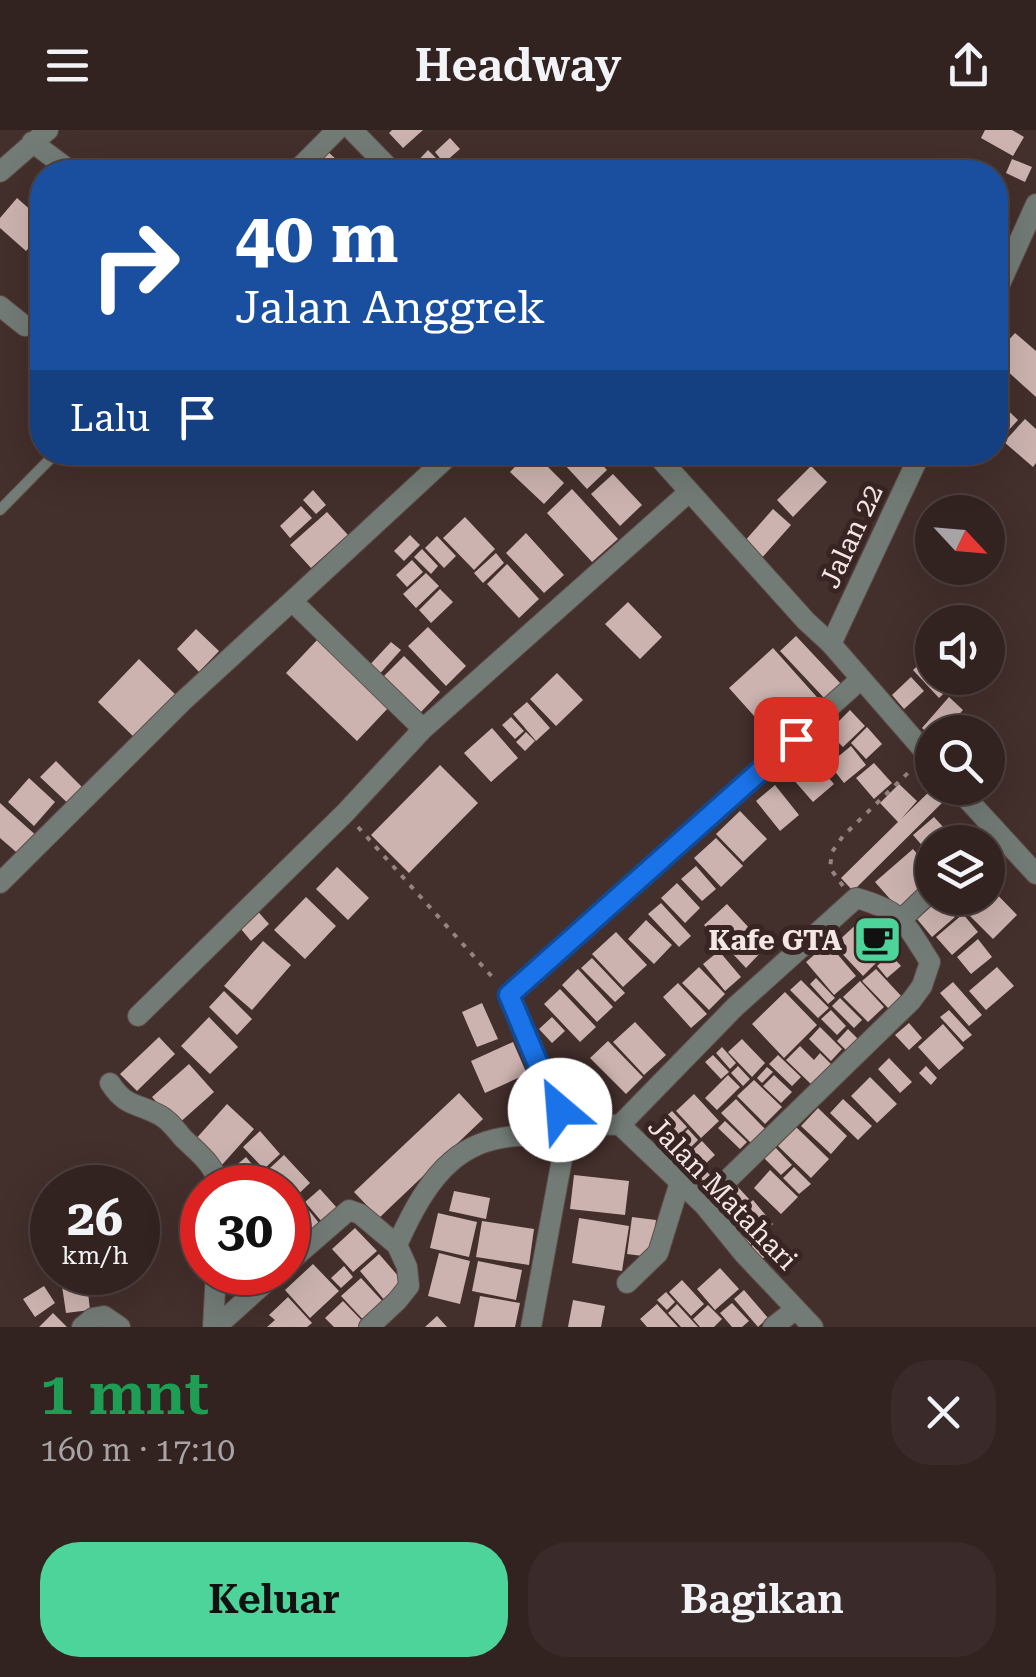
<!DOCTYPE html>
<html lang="id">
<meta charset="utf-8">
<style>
:root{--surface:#322321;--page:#3a2b2a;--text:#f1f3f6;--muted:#a8a4a5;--line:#4d403f;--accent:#4cd49b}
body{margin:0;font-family:"Roboto Serif",serif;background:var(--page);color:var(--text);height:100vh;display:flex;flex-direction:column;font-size:38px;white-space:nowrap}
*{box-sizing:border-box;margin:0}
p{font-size:32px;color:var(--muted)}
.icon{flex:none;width:55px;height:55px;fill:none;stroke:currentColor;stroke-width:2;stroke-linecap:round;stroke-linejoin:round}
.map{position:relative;height:1197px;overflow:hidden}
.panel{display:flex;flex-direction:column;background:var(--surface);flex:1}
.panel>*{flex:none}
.guide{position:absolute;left:30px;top:30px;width:978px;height:305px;border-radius:40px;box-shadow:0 10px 40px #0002,0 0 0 2px var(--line);background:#1a4fa0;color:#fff;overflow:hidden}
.needle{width:65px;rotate:116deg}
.tools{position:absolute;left:915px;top:365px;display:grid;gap:20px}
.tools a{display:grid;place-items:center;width:90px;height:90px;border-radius:50%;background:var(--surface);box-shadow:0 10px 40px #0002,0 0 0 2px var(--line);font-size:50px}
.speed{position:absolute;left:30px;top:1035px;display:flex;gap:20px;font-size:50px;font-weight:700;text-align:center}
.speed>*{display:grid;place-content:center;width:130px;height:130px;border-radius:50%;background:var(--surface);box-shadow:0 10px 40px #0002,0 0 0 2px var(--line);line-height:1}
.speed small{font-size:25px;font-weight:400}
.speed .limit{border:15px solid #d22;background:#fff;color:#111}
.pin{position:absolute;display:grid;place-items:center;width:85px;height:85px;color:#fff;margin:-42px;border-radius:20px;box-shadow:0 5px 15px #0006}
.me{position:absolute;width:110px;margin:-55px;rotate:333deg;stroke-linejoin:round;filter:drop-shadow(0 0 8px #0008)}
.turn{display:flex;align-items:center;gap:35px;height:210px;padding:0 40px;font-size:45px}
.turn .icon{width:130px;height:130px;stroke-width:2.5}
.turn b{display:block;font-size:70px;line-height:85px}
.then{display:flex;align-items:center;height:95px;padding:0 40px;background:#0003;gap:20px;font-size:38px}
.round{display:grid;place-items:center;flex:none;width:105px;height:105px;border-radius:40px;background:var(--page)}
.summary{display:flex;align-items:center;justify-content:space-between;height:170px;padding:0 40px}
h1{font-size:60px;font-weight:600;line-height:75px;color:#1e9e55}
.action{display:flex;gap:20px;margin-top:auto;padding:20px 40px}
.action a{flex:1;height:115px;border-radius:40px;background:var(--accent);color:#111;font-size:40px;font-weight:600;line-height:115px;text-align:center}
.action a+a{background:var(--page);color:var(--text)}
header{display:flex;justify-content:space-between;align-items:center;height:130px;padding:0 40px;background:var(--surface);font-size:45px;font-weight:600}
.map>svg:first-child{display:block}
.building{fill:#ccb3af}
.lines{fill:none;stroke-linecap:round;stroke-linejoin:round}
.service-casing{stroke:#5f4c49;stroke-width:12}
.minor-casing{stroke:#5f4c49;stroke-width:22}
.tertiary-casing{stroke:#5f4c49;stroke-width:22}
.path{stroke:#948381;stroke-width:4;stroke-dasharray:5 8;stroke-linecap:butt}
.service{stroke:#727b76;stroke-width:10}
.minor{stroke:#727b76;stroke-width:20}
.tertiary{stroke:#727b76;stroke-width:20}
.route-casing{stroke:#114b97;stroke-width:25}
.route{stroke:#1a73e8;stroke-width:18}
.labels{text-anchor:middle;stroke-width:10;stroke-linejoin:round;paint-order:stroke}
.street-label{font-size:28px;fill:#f3e6e4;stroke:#382523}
.poi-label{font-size:28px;font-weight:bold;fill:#f3e6e4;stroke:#382523;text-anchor:end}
</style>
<header><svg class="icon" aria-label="menu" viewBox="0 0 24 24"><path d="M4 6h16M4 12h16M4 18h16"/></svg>Headway<svg class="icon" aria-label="share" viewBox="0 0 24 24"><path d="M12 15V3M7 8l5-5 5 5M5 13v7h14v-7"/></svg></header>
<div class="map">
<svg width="1036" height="1197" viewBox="0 0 1036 1197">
<rect width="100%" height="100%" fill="#432f2c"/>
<path class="building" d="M392,0H423L403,18L389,3Z
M985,0H1012L1024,7L1013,26L981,8Z
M450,8L460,19L444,33L435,22Z
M325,19L339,32L329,42H303Z
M428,20L441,33L432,42H422L414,35Z
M1012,29L1032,37L1025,52L1006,43Z
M17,68L42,90V103L26,121L0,98V88Z
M1015,203L1036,221V267L995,230V225Z
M995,268L1018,290L1006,303L995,293Z
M1025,289L1036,299V333L1033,337L1004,312Z
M529,322H533L564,353L544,374L510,342Z
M576,322H590L607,340L587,359L564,334Z
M811,336L827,352L793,387L777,370Z
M613,344L642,375L620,396L591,364Z
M572,359L618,409L592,432L547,383Z
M313,360L326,375L316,384L303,370Z
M301,376L312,388L290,408L280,396Z
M773,379L791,395L761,429L743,413Z
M327,382L348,405L311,438L290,415Z
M465,387L495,419L474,440L443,408Z
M526,403L564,445L544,463L506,423Z
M410,405L420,415L404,431L394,421Z
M437,406L456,426L444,438L425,418Z
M422,419L438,436L431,444L414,427Z
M496,423L504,433L483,453L474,443Z
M412,430L423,442L407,457L396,445Z
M507,434L539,469L519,488L487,454Z
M426,443L439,456L416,478L403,464Z
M440,459L453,472L431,493L419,480Z
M628,472L662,507L640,529L605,494Z
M428,497L466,536L446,556L408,516Z
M196,499L219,521L199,542L177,519Z
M796,506L842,555L826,570L780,521Z
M318,509L390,576L357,611L286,543Z
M391,512L401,520L376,548L366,539Z
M773,518L824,575L780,615L729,558Z
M932,522V548H960L939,568L913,540Z
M404,526L440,562L421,582L384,546Z
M139,529L179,568L138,611L98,572Z
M557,543L583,570L556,596L530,569Z
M911,547L924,561L904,579L892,565Z
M949,567L963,580L943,602H932V607L922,598Z
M527,572L550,598L536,611L513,584Z
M850,580L865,596L843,617L828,602Z
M511,587L524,601L515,609L502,595Z
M867,597L882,614L866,629L851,613Z
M492,598L518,628L491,652L464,623Z
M526,602L535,611L525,621L516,612Z
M851,616L866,635L844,653L829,634Z
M806,622L834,654L813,672L785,640Z
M56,631L88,663L73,678L40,647Z
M874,633L892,653L874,669L856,648Z
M440,635L478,673L409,743L371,705Z
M29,648L55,672L34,696L8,672Z
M899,654L917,671L901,689L933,658H943L950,665L853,761L841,748L898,692L880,673Z
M775,655L799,685L780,701L756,671Z
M0,673L39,708L22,727L0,708Z
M740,681L767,709L743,732L716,704Z
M934,687L957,712H932V727L913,705Z
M716,708L743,736L721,757L694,728Z
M913,719L932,741V747L898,778L875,752Z
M696,736L716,759L702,771L681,749Z
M337,737L369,768L348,790L316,759Z
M677,753L700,778L685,793L661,768Z
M988,755L1017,785L993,809L963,779L975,768H988Z
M306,767L336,796L305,829L274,800Z
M940,769L955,787L932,807L917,789Z
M661,773L691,806L679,817L648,784Z
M727,774L751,800L728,821L704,795Z
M254,777L269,794L251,811L236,793Z
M963,784L978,802L952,825L936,807Z
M863,788L891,818L863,846L834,815Z
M646,790L672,815L654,834L628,809Z
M616,802L647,835L623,857L592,824Z
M751,804L765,818L746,838L732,823Z
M978,809L992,827L971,844L957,827Z
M263,811L291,835L252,880L224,856Z
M828,813L856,846L834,865L806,832Z
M719,821L741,847L725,861L703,834Z
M890,824L901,836L887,848L877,836Z
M592,828L625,863L615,872L581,838Z
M699,837L725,864L709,880L682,853Z
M997,837L1014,856L986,880L969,861Z
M578,839L613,877L597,892L562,855Z
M876,839L903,868L890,880L862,851Z
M816,848L835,868L828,874L810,854Z
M801,850L829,878L818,888L790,860Z
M860,851L884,877L868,892L843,867Z
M953,852L982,885L969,896L940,863Z
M678,853L707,884L691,898L663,867Z
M560,859L596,897L580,912L544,874Z
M224,861L252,889L237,905L209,877Z
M785,862L817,895L784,928L752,894Z
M840,868L862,890L854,898L832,876Z
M482,873L498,909L477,917L462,882Z
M831,880L846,896L837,905L821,889Z
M949,880L972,905L963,912L940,887Z
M209,887L238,917L210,944L181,916Z
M552,887L565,901L552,913L539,899Z
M635,892L666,925L644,945L613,912Z
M909,893L922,908L909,920L895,905Z
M943,894L964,918L939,940L918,917Z
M820,897L842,919L831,931L809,909Z
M848,899L862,913L850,924L837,911Z
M159,907L175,924L137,961L120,944Z
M742,909L765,933L752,947L728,922Z
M608,911L643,947L626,964L590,928Z
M513,912L527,944L485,963L471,931Z
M800,916L814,930L820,923L834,937L813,956L786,930Z
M722,917L736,933L730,939L716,923Z
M713,925L729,942L721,949L705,932Z
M778,925L801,947L792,956L769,934Z
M889,928L912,952L900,963L878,939Z
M189,934L214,962L177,995L152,967Z
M738,936L750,949L743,956L731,943Z
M926,936L937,948L931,955L919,943Z
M767,937L773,942L762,953L757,948Z
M728,945L740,957L717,980L705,968Z
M774,945L792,962L781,973L763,956Z
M870,947L897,974L877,993L851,966Z
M754,950L782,977L765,994L737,966Z
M459,963L483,989L379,1088L354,1062Z
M694,964L719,991L701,1008L676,981Z
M736,969L768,1002L754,1016L721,983Z
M843,969L872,996L858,1010L830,983Z
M227,974L254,999L221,1036L194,1011Z
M818,978L847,1006L831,1024L801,996Z
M672,981L687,997L665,1018L650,1001Z
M725,991L747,1012L740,1019L718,998Z
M796,997L829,1029L811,1048L778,1016Z
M688,999L698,1010L678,1030L668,1020Z
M260,1001L280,1024L264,1039L243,1017Z
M702,1011L715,1025L702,1037L710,1045L701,1053L693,1045L689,1049L676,1036Z
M775,1017L792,1035L781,1045L764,1028Z
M284,1025L310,1053L288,1074V1058H263L257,1050Z
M246,1027L256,1039L237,1056L226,1044Z
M794,1037L811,1054L799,1064L783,1048Z
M770,1040L798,1067L781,1084L754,1058Z
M574,1045L629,1051L625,1085L570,1079Z
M737,1056L749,1069L725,1091L713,1078Z
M320,1059L338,1079L322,1092L305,1072Z
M454,1061L490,1068L486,1089L449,1081Z
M753,1070L773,1094L746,1118L726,1094Z
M303,1073L319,1093L304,1106L288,1085Z
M438,1083L477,1092L469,1127L430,1118Z
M632,1087L656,1090L651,1127L627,1124Z
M579,1088L629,1096L622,1141L572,1133Z
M482,1091L534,1099L529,1135L476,1127Z
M288,1093L304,1110L288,1125Z
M355,1098L377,1121L353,1142L332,1119Z
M761,1109L771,1122L757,1133L746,1120Z
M439,1123L470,1131L460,1174L428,1166Z
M379,1124L406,1155L386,1172L360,1141Z
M478,1131L522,1140L516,1170L472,1161Z
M313,1134L339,1161L310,1188L285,1160Z
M344,1136L353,1147L341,1158L331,1148Z
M720,1138L739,1159L715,1180L697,1159Z
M221,1142H246L256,1154L242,1167Z
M361,1148L387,1176L368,1195L341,1166Z
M682,1150L704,1174L691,1186L669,1162Z
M87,1153L90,1180L66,1183L62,1156Z
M44,1156L55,1173L35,1187L23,1169Z
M744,1160L768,1188L758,1197L734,1169Z
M666,1162L675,1172L667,1180L657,1170Z
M480,1166L520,1173L515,1197H474Z
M288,1167L312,1193L307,1197H267L275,1190L269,1185Z
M573,1170L605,1176L601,1197H568Z
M343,1171L366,1195L364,1197H334L325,1188Z
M732,1173L749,1191L742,1197H732L720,1183Z
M657,1174L678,1197H647L640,1189Z
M677,1174L698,1197H681L668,1183Z
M708,1175L722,1189L714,1197H700L693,1189Z
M53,1183L67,1197H39Z
M437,1186L447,1197H425Z"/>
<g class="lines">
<defs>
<path id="service" d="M0,380L52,327"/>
<path id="minor" d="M32,12L72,42
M0,42L48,0
M295,42L337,0
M995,165L1036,74
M0,176L25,196
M831,514L921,322
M423,599L292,471L453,322
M978,712L992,696
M0,753L183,571L292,471
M902,789L932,760
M138,886L345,683L423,599L689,362
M110,953C127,979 137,972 161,986C170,991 176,1000 183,1008C198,1023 216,1035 219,1058
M567,979L553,982L546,994L548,1007L560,1015L573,1012C595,986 560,978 548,958L509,865L861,549
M581,994L620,995L704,1075L744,1124L813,1197
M620,995L735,877L856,768C903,781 905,793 930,832L922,856L911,871L717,1060L704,1075
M288,1133L349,1080L360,1084L397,1115
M627,1153L658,1123L680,1052
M82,1197L93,1188L104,1186L120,1197
M213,1197L216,1142
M216,1197L277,1142
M369,1197L397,1171L409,1156L407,1137L397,1115C429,1044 462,997 548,1007
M531,1197L562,1029L567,1015
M773,1197L796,1179"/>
<path id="tertiary" d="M352,0L393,42
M654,322L806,491L831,514L932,630
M957,658L1036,744"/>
</defs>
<use href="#service" class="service-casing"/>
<use href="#minor" class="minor-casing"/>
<use href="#tertiary" class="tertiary-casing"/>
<path class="path" d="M358,697L495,850
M843,756L830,738L832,722L843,706L913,638"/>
<use href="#service" class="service"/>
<use href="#minor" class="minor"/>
<use href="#tertiary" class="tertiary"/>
</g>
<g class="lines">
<defs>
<path id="route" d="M560,980L567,979L548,958L509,865L796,609"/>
</defs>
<use href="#route" class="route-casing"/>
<use href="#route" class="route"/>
</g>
<defs>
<symbol id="cafe-square" viewBox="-11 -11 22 22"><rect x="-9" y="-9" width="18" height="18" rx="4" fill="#4cd49b" stroke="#382523"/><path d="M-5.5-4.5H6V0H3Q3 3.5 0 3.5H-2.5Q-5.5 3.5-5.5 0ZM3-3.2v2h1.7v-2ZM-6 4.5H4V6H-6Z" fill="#111"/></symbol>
</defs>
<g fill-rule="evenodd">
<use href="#cafe-square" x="850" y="782" width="55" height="55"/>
</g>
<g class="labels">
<g class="street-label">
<text transform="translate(851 406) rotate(-65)" y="10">Jalan 22</text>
<text transform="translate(723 1063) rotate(46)" y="10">Jalan Matahari</text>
</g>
<g class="poi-label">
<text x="842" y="820">Kafe GTA</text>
</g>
</g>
</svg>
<div class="tools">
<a><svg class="needle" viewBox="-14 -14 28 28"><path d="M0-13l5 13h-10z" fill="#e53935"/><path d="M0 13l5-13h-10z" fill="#a8a4a5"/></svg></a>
<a><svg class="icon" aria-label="sound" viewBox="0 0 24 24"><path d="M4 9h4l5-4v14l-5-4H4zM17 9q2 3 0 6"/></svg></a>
<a><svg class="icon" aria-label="search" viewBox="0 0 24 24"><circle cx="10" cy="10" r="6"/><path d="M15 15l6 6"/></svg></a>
<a><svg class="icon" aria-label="layers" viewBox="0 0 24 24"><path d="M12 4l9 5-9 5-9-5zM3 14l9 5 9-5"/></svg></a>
</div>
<div class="speed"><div>26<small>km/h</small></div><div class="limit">30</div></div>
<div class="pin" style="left:796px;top:609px;background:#d93025"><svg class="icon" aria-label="arrive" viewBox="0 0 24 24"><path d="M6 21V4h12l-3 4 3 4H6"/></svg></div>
<svg class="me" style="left:560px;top:980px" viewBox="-20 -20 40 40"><circle r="19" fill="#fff"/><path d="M0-13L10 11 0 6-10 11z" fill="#1a73e8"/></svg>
<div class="guide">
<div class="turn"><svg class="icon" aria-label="right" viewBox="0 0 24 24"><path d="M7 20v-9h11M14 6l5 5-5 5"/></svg><div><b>40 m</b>Jalan Anggrek</div></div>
<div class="then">Lalu<svg class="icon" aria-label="arrive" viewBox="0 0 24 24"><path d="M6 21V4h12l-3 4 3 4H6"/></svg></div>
</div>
</div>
<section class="panel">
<div class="summary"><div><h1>1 mnt</h1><p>160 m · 17:10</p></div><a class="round"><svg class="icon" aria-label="close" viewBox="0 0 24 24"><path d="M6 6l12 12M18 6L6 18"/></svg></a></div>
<div class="action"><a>Keluar</a><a>Bagikan</a></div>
</section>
